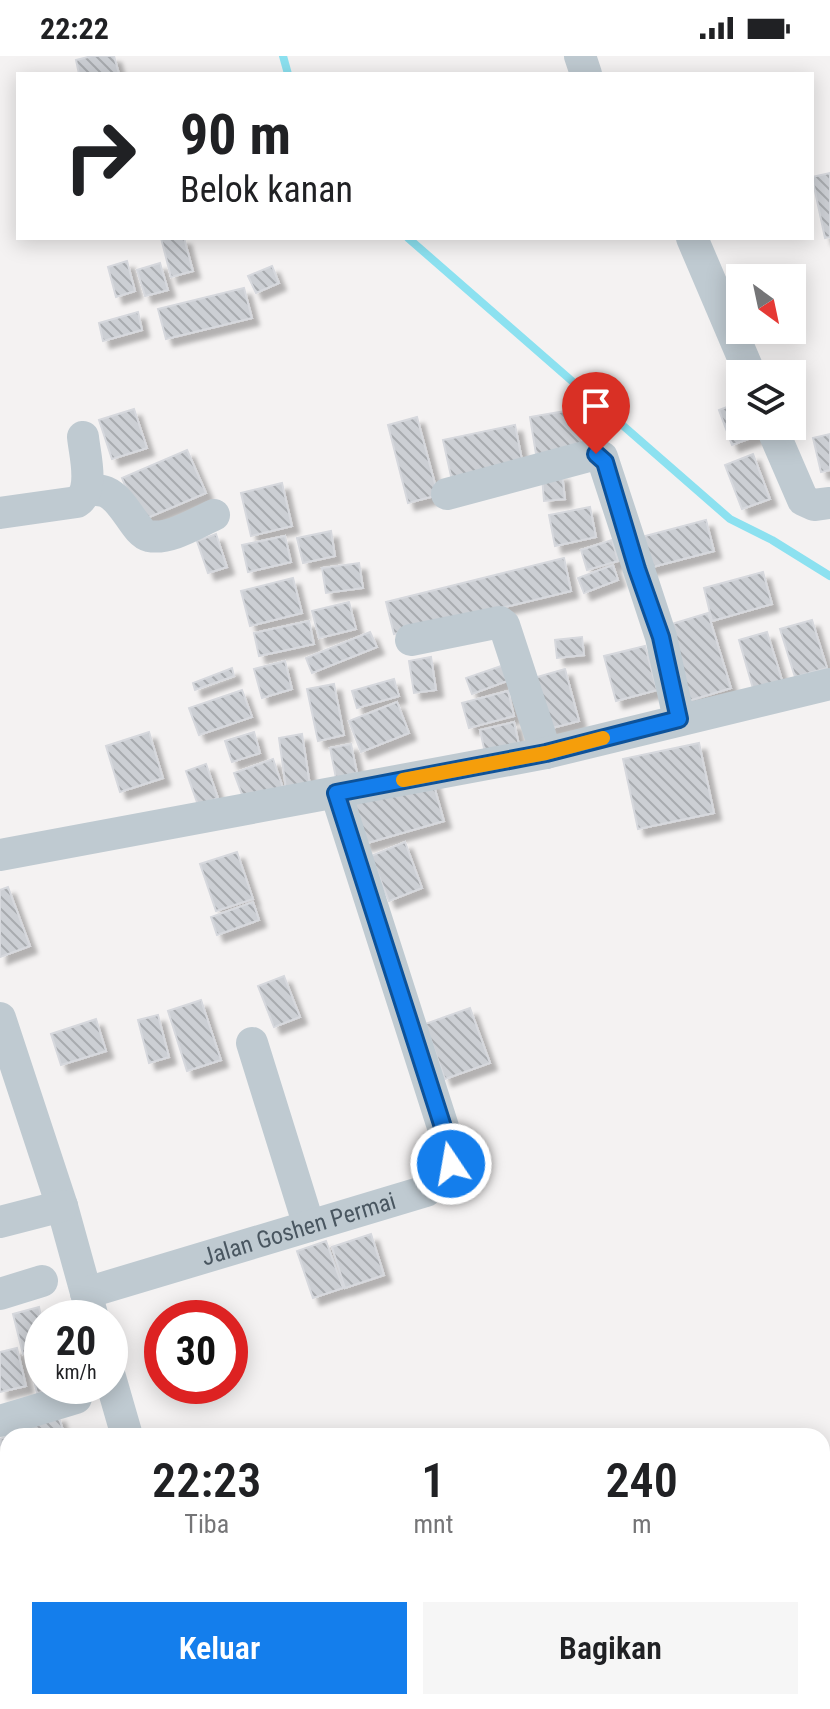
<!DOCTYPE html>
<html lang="id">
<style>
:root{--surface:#fff;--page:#f6f6f6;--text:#202124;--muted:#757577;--accent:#147eec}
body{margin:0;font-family:"Roboto Condensed",sans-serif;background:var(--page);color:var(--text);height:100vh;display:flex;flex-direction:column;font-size:30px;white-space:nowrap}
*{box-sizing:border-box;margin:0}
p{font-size:26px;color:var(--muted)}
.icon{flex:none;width:44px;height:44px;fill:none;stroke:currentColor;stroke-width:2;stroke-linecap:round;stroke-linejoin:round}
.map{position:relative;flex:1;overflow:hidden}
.side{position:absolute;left:0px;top:1372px;width:830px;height:282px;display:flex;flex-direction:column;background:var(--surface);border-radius:24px 24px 0 0;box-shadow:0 4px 20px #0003}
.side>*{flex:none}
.guide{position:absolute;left:16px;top:16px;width:798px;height:168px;border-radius:0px;box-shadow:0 4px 20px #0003;background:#fff;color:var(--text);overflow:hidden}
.needle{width:52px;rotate:147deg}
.controls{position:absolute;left:726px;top:208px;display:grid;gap:16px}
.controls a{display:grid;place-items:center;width:80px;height:80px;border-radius:0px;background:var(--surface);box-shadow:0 4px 20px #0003;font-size:40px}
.speed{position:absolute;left:24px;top:1244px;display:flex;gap:16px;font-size:40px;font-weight:700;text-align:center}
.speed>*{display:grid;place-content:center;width:104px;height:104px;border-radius:50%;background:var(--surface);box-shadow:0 4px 20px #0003;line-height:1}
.speed small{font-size:20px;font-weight:400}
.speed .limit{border:12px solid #d22;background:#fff;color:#111}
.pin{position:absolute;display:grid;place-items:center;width:68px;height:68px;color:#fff;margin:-82px -34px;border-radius:50% 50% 50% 0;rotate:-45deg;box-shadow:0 0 8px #0007}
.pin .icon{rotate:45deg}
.me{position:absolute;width:88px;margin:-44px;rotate:348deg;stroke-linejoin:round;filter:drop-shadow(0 0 6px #0008)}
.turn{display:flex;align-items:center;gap:28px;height:168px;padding:0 32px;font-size:36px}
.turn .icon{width:104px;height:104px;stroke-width:2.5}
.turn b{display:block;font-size:56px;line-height:68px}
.eta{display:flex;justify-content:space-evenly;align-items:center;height:136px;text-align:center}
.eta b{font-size:48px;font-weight:600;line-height:56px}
.primary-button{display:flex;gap:16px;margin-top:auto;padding:16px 32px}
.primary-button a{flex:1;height:92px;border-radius:0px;background:var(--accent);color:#fff;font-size:32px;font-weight:600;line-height:92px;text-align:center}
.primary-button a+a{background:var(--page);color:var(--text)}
.status{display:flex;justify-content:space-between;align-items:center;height:56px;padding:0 40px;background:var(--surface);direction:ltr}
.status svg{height:22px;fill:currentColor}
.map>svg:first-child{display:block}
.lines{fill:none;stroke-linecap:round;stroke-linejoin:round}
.stream{stroke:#8ce1f0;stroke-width:8}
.building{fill:url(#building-back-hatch);stroke:#d6d8dd;stroke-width:2;filter:url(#shadow)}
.minor{stroke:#bfcad1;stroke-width:32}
.route-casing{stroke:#0d5299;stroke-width:20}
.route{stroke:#147eec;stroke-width:14}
.slow{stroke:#f59e0b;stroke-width:14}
.labels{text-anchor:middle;stroke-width:6;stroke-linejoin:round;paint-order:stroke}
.street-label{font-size:24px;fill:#495660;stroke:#fff}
</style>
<div class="status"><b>22:22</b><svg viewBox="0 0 49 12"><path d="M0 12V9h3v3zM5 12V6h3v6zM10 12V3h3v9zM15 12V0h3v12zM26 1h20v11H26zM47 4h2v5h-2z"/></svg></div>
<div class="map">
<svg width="830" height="1653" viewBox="0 0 830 1653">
<defs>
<pattern id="building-back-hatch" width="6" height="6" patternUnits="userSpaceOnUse" patternTransform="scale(2)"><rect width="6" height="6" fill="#cccfd4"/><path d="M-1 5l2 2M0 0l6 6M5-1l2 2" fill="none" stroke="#a8abaf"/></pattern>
<filter id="shadow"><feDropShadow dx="7" dy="7" stdDeviation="2" flood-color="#0004"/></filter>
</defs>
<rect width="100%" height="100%" fill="#f4f2f2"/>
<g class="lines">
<path class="stream" d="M283,0L288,18
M408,182L730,463L772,484L830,520"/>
</g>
<path class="building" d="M92,0H114L119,18H79L76,4Z
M830,117V181L825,182L812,121Z
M161,182H184L193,215L171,221Z
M127,205L135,235L116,241L108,211Z
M160,207L168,234L145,240L137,214Z
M272,210L279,227L256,237L248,220Z
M244,232L252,262L166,283L158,253Z
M138,256L142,274L103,285L99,267Z
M740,346V370H764L767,376L732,389L719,354Z
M134,353L147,392L112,403L99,364Z
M577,353L584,397L537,404L530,361Z
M417,361L438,439L408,447L388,369Z
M515,369L524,414L453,429L443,384Z
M830,378V414L821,416L813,382Z
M187,394L206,437L140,465L122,422Z
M753,398L770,443L742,453L725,409Z
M562,418L565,443L544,445L542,420Z
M282,427L292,470L251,480L241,437Z
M590,451L596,481L555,490L549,459Z
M706,464L714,495L641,514L634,483Z
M331,475L335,500L303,507L297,482Z
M216,478L227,511L208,517L197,485Z
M285,480L291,506L248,516L242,489Z
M612,484L618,505L587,514L581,494Z
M564,502L571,535L394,578L386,546Z
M359,507L363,532L326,537L322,512Z
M613,509L618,524L584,537L578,522Z
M763,516L772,548L712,565L704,532Z
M293,522L302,557L250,570L241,535Z
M349,546L356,573L319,582L312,555Z
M708,557L731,632L685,646L662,571Z
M812,564L827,612L795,621L780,573Z
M309,565L314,588L259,600L254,577Z
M370,576L377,591L312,617L306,602Z
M767,576L783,627L754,636L739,584Z
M582,581L584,599L557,602L555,584Z
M645,590L657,634L616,645L604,600Z
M431,601L436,634L414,637L409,605Z
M285,605L292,633L262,642L254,613Z
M504,609L510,624L472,638L466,622Z
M232,612L234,620L195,634L193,627Z
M565,613L579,665L548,673L534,622Z
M394,623L399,640L357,652L352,635Z
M334,628L344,679L318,685L307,633Z
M242,634L252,661L199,679L189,652Z
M508,635L514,660L469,672L462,647Z
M397,646L409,677L361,696L349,665Z
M514,666L519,689L485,697L480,674Z
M149,676L163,722L120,736L106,690Z
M254,676L260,697L232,706L225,685Z
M302,678L311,736L287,740L279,682Z
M699,687L714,757L638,773L623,703Z
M351,688L357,717L336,722L330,692Z
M273,703L284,735L246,749L234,717Z
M206,708L218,742L198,749L186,715Z
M432,723L444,765L364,788L352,746Z
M405,786L422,832L389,845L371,800Z
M237,796L253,843L216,855L200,808Z
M8,831L30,890L0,901V834Z
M253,846L259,864L217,879L211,861Z
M284,920L300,961L274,971L258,930Z
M201,944L221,1004L187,1015L168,955Z
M470,952L490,1007L445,1023L425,968Z
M158,959L169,1001L149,1007L138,964Z
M96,963L106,995L61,1009L51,978Z
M371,1178L384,1219L345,1232L332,1191Z
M326,1185L343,1232L313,1242L297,1195Z
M39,1251L42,1265V1293L23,1298L13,1258Z
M17,1292L26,1330L0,1336V1296Z
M42,1311V1330H57V1333L37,1337L31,1313Z
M58,1359L65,1380H35L31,1369Z
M8,1380V1407L0,1386V1383Z
M8,1619V1646H15L16,1653H0V1620Z
M19,1646H48L49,1653H19Z"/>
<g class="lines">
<g class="minor">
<path d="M580,0L586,18"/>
<path d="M692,182L750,318"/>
<path d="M771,370L803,444L814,449L830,447"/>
<path d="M88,433C93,434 101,434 106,436C125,444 135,477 149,480C170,484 196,467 214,459"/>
<path d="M447,438L596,398L602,401L661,581L679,663"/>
<path d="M0,457L77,446C95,434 85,401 83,381"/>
<path d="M411,584L500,566L504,569L546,697"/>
<path d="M0,799L546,697L830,628"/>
<path d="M0,962L62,1150L93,1262"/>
<path d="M252,987L309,1170"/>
<path d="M0,1166L62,1150"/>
<path id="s1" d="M86,1237L426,1135L446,1119L451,1096L336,737"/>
<path d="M0,1238L42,1225"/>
<path d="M110,1321L127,1380"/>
<path d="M0,1365L76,1342"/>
<path d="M0,1520L8,1518"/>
<path d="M0,1612L8,1610"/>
<path d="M107,1646L109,1653"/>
<path d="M203,1646L205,1653"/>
<path d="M463,1653L468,1646"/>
</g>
</g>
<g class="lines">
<defs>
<path id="route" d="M451,1108V1096L336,737L546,697L679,663L661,581L637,513L605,406L596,398"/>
</defs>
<use href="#route" class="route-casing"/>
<use href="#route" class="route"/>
<path class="slow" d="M403,724L546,697L603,682"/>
</g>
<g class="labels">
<g class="street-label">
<text dy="8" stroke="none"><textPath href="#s1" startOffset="222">Jalan Goshen Permai</textPath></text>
</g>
</g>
</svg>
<div class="controls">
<a><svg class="needle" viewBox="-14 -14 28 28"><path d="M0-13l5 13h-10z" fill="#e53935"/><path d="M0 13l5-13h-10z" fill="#757577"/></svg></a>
<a><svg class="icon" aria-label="layers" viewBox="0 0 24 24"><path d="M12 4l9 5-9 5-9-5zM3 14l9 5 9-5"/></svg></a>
</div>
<div class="speed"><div>20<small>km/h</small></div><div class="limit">30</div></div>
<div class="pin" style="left:596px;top:398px;background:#d93025"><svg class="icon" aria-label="arrive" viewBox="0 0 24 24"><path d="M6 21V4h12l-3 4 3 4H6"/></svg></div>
<svg class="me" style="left:451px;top:1108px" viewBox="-20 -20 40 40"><circle r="17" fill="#147eec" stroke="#fff" stroke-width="3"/><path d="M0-11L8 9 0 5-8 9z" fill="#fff"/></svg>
<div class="guide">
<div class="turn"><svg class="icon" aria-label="right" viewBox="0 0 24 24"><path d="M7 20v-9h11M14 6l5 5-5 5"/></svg><div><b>90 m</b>Belok kanan</div></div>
</div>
<section class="side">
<div class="eta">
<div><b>22:23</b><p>Tiba</p></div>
<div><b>1</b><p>mnt</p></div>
<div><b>240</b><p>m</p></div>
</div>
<div class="primary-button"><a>Keluar</a><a>Bagikan</a></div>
</section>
</div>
